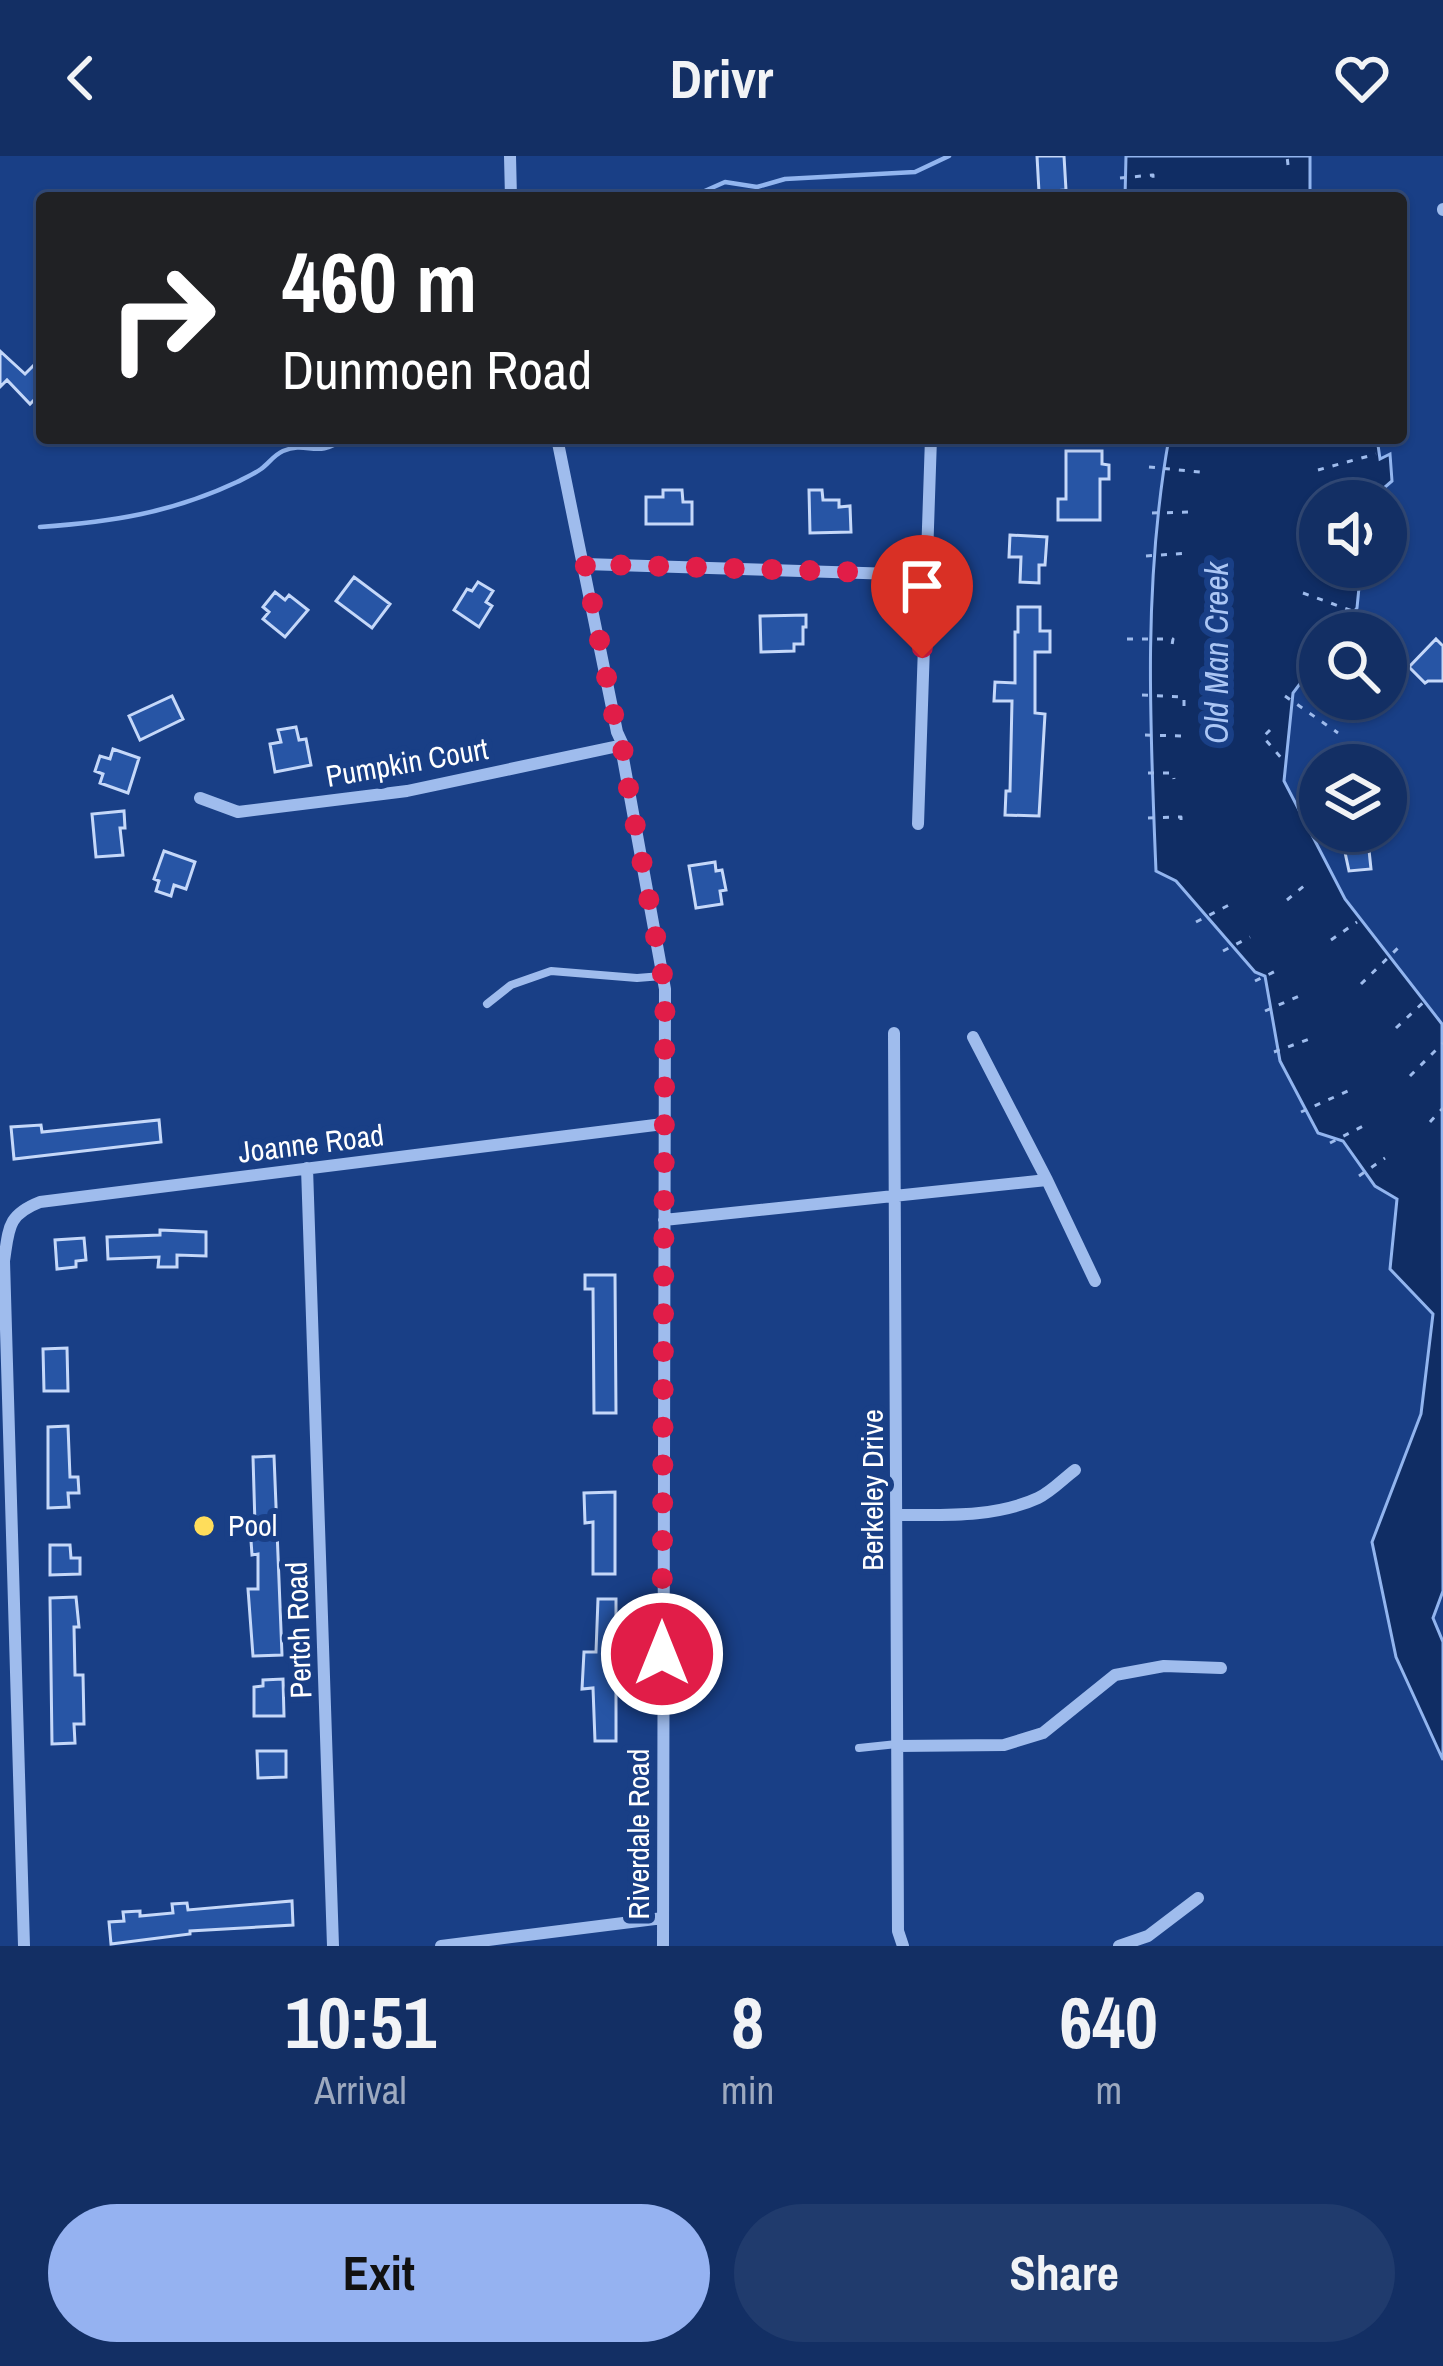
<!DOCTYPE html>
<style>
:root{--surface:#132f64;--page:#203b6d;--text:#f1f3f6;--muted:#9da9bf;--line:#324a78;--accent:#95b2f1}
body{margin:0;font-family:"Archivo Narrow",sans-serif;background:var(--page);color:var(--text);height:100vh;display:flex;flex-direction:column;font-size:45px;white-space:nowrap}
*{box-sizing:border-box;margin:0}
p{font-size:39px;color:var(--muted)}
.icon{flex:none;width:66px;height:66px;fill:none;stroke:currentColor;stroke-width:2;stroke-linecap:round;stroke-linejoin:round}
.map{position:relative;height:1790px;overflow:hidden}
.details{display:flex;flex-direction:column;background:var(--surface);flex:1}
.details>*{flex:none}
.banner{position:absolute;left:36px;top:36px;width:1371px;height:252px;border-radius:12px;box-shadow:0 3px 9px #0004,0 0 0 3px var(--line);background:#202124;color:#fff;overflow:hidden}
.fabs{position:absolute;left:1299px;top:324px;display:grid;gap:24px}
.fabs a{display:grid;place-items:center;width:108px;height:108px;border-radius:50%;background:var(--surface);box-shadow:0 3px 9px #0004,0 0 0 3px var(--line);font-size:60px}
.pin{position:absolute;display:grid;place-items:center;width:102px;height:102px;color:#fff;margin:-123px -51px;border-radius:50% 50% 50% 0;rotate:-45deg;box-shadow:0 0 12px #0007}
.pin .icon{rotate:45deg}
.me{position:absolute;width:132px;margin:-66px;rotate:0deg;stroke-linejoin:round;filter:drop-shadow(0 0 9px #0008)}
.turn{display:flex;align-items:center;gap:42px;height:252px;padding:0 48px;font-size:54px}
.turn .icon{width:156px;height:156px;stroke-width:2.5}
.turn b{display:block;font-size:84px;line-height:102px}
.eta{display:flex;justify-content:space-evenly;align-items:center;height:204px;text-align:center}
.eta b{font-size:72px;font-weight:800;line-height:84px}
.primary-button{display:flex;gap:24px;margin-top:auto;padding:24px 48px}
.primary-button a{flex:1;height:138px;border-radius:72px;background:var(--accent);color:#111;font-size:48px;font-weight:800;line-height:138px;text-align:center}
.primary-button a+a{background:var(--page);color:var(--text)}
header{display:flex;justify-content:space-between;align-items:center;height:156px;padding:0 48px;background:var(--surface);font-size:54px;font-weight:800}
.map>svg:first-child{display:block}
.water{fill:#102d64;stroke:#92b5ef;stroke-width:3}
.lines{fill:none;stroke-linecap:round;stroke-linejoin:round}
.stream{stroke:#92b5ef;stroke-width:4.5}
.building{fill:#2755a5;stroke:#c5d8f9;stroke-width:3}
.path{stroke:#9fbced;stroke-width:3;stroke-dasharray:6 9;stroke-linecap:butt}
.service{stroke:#9fbced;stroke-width:8}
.minor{stroke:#9fbced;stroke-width:12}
.route{stroke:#e11d48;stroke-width:21;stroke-dasharray:0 37.8}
.poi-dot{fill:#ffdd5b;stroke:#193f86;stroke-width:4.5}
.labels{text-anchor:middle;stroke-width:12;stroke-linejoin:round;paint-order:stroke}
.street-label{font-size:30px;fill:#fff;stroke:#193f86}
.poi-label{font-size:30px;fill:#fff;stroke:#193f86;text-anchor:start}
.water-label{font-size:33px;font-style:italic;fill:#abc6f4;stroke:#193f86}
</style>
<header><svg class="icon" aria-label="back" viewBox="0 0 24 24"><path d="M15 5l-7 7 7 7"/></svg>Drivr<svg class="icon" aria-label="heart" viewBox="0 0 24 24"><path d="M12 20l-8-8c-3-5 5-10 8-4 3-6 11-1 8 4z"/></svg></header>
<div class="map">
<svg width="1443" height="1790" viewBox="0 0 1443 1790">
<rect width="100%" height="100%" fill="#193f86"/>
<path class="water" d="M1126,0H1310V42H1125Z
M1169,282H1377L1380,303L1390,298L1392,325L1369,345H1320V411H1361L1357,452L1338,477H1320V501L1293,537L1284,625L1345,743L1442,868L1443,1435L1433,1462L1443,1486V1604L1396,1501L1372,1386L1421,1258L1433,1158L1390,1113L1397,1043L1375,1030L1343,985L1318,977L1280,905L1265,820L1255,816L1176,725L1156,715C1150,570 1143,426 1169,282Z"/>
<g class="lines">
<path class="stream" d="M689,42L725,26L757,31L785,23L915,16L949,0
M40,371C111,366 171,357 237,326C245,322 254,318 261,313C269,307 274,299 283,295C308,284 317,304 344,282"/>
</g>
<path class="building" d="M1037,0H1064L1066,34L1039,36Z
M0,195L25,218L42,201V236L30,248L7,224L0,231Z
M1066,295H1102V308L1109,309V323H1100V364H1058V343H1066Z
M663,334H682L683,346H692V368H646V341H663Z
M809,334H822L823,344H839V351L850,350L851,376L810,377Z
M1010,379L1047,381L1045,409H1039V427L1020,426L1021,401H1009Z
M354,421L390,448L372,472L336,445Z
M478,426L493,435L486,446L492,450L479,471L454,454L467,433L472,435Z
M275,436L285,444L289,439L308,454L285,481L263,463L269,456L263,451Z
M1018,451H1040V475H1050V496H1035V557L1045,558L1039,660L1005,659L1006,635H1010L1012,545H994L995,526L1015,527V476H1018Z
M806,459V471H803V488H794V495L761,496L760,460Z
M1436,483L1443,490V525H1428L1425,527L1409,511Z
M172,540L183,563L140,584L129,560Z
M296,571L299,584L306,583L311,609L275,616L270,588L281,586L278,574Z
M113,593L139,602L128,637L100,627L103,618L95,615L100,600L110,603Z
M124,655L125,672H120L123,699L96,701L92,658Z
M1351,675H1367L1371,713L1349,715L1343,687H1353Z
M164,695L195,706L186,733L174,729L171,740L156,735L159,725L154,723Z
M715,706L716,715L722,714L726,734L720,735L722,748L696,752L689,710Z
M159,964L161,986L14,1003L11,971L41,969L42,976Z
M160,1074L206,1076V1100L177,1099V1111H158L159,1101L108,1103L107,1081L160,1079Z
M84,1082L86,1104L76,1105V1111L57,1113L55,1084Z
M585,1119H615L616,1257H594L593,1133H585Z
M67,1192L68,1235H44L43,1193Z
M68,1270L70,1321H78L79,1337H68L69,1351L48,1352V1271Z
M274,1300L282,1499L253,1500L248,1433H258V1398L252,1399L250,1370L255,1369L253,1301Z
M615,1336V1418H593V1366L585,1367L584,1337Z
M50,1389H70L71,1402H80V1418L50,1419Z
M76,1441L79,1471H74L75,1519H83L84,1568H74L75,1587L52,1588L50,1442Z
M598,1443H616V1471H612L611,1497H616V1585H595L593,1532L582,1533L584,1496H596Z
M283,1523L284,1560H254V1531L263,1530V1524Z
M257,1595H286V1621L258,1622Z
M292,1745L293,1769L190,1775V1778L111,1788L109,1766L124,1765L123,1756L140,1755V1760L173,1757L172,1748L187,1747L188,1754Z"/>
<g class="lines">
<path class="path" d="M1288,9L1287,0H1292
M1120,22L1153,19V26
M1272,40L1312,38
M1157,42L1162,36L1169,42
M1149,311L1200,316L1198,324
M1318,314L1376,298
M1152,357L1193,356
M1146,400L1190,397
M1320,413L1344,411
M1303,437L1358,457
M1127,483H1173L1172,489
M1315,491L1320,494
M1142,539L1184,541V550
M1285,540L1338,577
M1270,574L1263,581L1284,605
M1145,579L1182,580
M1148,617H1173L1174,623
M1148,662L1181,661V667
M1287,744L1305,729
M1196,766L1231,748
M1331,784L1357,766
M1223,795L1250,781
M1255,825L1282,812
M1361,828L1400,790
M1265,855L1306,837
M1396,872L1427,843
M1274,896L1312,882
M1410,920L1443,887
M1301,956L1350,934
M1430,966L1443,952
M1330,987L1367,968
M1359,1020L1385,1002"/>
<path class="service" d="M487,848L511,829L551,815L637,822L662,820
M859,1592L897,1588"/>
<path class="minor" d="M510,0L511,42
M1443,53V54
M557,282L617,576L623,589V602L665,833L663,1790
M585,408L925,419
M200,642L238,656L407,635L623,589
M918,668L931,282
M894,877L898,1775L903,1790
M973,881L1047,1024L1095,1125
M307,1012L333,1790
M664,1064L1047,1024
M898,1359C943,1359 995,1362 1038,1342C1051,1336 1063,1323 1075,1314
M897,1590L1004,1589L1043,1577L1115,1519L1164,1510L1221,1512
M24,1790L4,1105C9,1072 7,1059 40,1046L663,968
M441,1790L663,1762
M1119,1790L1148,1780L1198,1742"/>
</g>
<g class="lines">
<path class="route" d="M662,1498L665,832L623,602V589L617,576L585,408L925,418L922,502"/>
</g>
<circle class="poi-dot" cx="204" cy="1370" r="12"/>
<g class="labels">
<g class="street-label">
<text transform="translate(407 607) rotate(-10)" y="10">Pumpkin Court</text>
<text transform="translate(311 988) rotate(-7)" y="10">Joanne Road</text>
<text transform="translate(873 1334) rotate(-90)" y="10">Berkeley Drive</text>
<text transform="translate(299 1474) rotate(-92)" y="10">Pertch Road</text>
<text transform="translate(639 1678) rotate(-90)" y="10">Riverdale Road</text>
</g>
<g class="poi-label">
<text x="228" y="1380">Pool</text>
</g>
<g class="water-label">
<text transform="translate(1216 497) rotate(-90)" y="12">Old Man Creek</text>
</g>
</g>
</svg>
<div class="fabs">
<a><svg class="icon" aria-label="sound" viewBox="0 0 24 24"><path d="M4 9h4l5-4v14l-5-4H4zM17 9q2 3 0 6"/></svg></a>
<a><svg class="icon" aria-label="search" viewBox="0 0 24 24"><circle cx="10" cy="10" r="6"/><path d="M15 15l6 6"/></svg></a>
<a><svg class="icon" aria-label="layers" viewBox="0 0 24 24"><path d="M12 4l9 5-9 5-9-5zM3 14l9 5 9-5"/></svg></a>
</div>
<div class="pin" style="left:922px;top:502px;background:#d93025"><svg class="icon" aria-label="arrive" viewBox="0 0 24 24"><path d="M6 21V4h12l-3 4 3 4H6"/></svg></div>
<svg class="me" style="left:662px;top:1498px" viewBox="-20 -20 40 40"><circle r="17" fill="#e11d48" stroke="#fff" stroke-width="3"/><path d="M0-11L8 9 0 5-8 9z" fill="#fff"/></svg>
<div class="banner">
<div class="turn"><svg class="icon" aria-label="right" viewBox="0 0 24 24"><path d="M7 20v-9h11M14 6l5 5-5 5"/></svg><div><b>460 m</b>Dunmoen Road</div></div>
</div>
</div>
<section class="details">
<div class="eta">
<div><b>10:51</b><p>Arrival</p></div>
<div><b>8</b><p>min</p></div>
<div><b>640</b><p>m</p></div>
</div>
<div class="primary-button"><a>Exit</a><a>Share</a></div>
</section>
